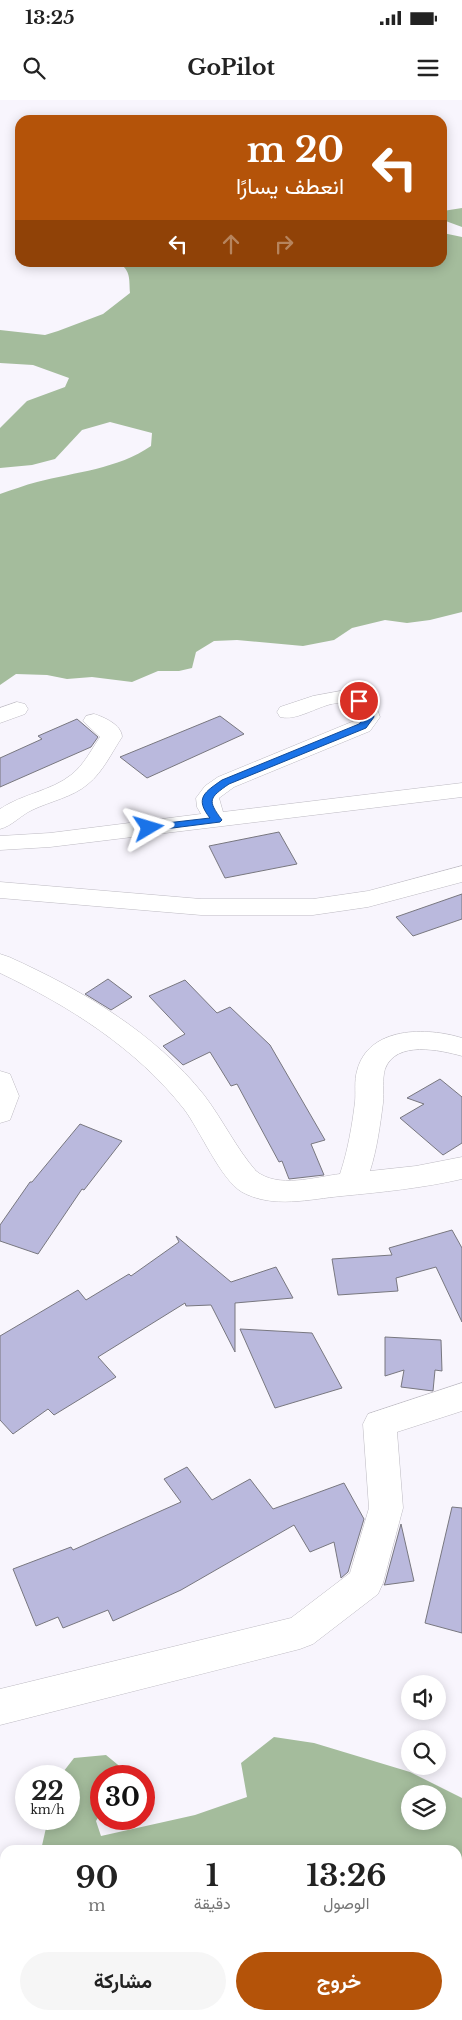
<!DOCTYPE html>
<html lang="ar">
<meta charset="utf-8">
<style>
:root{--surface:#fff;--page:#f6f6f6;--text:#222;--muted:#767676;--accent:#b45309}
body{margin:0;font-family:"Libre Baskerville",Vazirmatn,serif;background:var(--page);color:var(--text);direction:rtl;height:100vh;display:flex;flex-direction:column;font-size:19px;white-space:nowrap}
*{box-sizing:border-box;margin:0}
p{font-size:16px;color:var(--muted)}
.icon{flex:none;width:28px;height:28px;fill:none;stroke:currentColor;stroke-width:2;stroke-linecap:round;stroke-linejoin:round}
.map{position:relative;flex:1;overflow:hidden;direction:ltr}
.details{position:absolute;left:0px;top:1745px;width:462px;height:175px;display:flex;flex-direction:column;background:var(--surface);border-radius:15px 15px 0 0;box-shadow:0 2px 12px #0003;direction:rtl}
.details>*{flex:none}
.hud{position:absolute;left:15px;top:15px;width:432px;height:152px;border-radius:15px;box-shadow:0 2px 12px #0003;direction:rtl;background:#b45309;color:#fff;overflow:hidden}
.buttons{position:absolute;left:401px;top:1575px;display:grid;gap:10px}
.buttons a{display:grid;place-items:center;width:45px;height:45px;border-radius:50%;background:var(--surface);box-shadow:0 2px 12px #0003;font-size:25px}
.speed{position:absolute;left:15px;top:1665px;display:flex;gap:10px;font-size:25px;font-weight:700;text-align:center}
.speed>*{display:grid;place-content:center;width:65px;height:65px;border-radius:50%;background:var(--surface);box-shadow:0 2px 12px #0003;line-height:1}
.speed small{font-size:12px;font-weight:400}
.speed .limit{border:8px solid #d22;background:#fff;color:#111}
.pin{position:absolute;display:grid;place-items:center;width:42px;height:42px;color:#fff;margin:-21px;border:2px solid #fff;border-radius:50%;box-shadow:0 1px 5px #0007}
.me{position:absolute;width:55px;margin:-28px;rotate:83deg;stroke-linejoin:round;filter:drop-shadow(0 0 4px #0008)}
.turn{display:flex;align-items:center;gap:18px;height:105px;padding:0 20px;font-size:22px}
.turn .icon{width:65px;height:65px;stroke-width:2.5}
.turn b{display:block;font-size:35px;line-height:42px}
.lanes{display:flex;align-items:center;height:48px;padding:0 20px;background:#0003;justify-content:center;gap:25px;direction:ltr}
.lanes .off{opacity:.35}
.eta{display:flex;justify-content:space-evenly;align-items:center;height:85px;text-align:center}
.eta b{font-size:30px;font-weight:700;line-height:35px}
.button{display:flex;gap:10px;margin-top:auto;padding:10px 20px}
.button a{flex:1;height:58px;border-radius:30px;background:var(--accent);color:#fff;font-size:20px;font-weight:700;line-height:58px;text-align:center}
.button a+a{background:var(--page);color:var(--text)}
.status{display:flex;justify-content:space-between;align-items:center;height:35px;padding:0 25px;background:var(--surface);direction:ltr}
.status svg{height:14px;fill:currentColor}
header{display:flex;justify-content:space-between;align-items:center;height:65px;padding:0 20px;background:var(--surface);font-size:22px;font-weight:700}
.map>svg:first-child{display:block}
.forest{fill:#a4bc9c;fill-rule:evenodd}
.building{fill:#bab9dd;stroke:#78777f}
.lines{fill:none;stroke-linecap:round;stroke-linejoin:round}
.minor-casing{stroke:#bdbac2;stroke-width:1}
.minor{fill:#fff;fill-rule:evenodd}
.route{fill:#1a73e8;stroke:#114b97}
</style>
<div class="status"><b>13:25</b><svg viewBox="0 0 49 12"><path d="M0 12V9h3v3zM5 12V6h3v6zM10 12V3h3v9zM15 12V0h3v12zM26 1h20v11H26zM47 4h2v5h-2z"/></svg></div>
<header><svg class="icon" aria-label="menu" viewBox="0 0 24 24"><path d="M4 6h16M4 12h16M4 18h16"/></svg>GoPilot<svg class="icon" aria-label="search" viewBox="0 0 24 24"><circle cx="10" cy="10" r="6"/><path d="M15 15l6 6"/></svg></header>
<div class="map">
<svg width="462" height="1920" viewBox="0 0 462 1920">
<rect width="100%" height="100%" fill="#f8f5fd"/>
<path class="forest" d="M462,108V127L443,120V111Z
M443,133L462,137V512L430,520L407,523L385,520L352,528L334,540L303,546L237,540L214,541L196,552L192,568L179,571H158L132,582L92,577L67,579L47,575L16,574L0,585V394C12,390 25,385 37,382C75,372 118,369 151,346L152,333L110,322L82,330L55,359L32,365L0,368V328L27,301L65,287L69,278L33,265L0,263V230L45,235L58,231L103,214L130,193C129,179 131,171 119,163L442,162Z
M274,1637L314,1643L410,1672L462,1698V1920H0V1856L5,1843V1915H458V1750H41L48,1719H69V1676H60L74,1658L106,1655L123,1669L121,1676H101V1713L96,1721L101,1736L195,1715L247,1697L241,1663ZM410,1694H438V1721H410Z"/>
<path class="building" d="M220,616L244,634L147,678L120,657Z
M77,619L98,637L91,647L0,687V658L42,639L38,636Z
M279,732L297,764L225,778L209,746Z
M462,794V819L413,836L396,817Z
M108,879L132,897L111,910L85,894Z
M185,880L217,913L230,907L270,945L325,1040L311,1044L324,1075L289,1079L282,1061L279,1062L237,984L231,986L210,952L183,965L163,946L185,934L149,896Z
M440,979L462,997V1043L443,1055L400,1018L424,1004L407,998Z
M80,1024L122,1041L84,1090L82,1089L38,1154L0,1141V1125L30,1082H32Z
M452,1130L462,1148V1222L436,1167L396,1178L398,1191L338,1195L332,1159L392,1155L389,1148Z
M176,1136L231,1182L276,1167L293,1198L235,1203V1252L211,1205L186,1206L185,1203L98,1257L116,1277L54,1315L48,1309L13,1334L0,1320V1236L78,1190L86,1200L129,1174L131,1176L179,1142Z
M240,1229L312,1233L342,1288L275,1308Z
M385,1237L441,1240L442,1271L435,1270L433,1291L401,1287L404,1270L385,1276Z
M187,1367L212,1400L250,1379L273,1409L344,1383L364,1419L348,1472L341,1478L334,1442L310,1452L294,1425L181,1490L113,1521L108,1510L63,1528L58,1517L36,1526L13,1469L71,1447L73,1450L181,1402L164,1379Z
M452,1407L462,1408V1533L425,1523Z
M401,1424L414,1481L384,1485L385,1483Z"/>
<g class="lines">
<defs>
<path id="minor" d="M346,590C367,595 373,597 380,617L370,631L234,687L219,698L223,712L462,683V697L50,747L0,750V736L50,733L201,714L197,707L196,698L205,686L218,677L354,621L358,617L355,608C333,591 304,623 280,617L277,612L280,607L313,596Z
M17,602L25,604L28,609L25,614L0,623V608Z
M94,614C104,617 122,625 122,637C112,652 103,672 88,684C73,697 51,701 32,710C21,715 12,726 0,729V709C22,694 51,691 71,675C84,665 91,650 100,637L83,621L86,616Z
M462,766V782L368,807L313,815H201L0,798V782L201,799H313L368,791Z
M0,854L9,857C82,890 154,932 204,995C223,1020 236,1048 256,1071C278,1089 315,1077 340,1074C348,1050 352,1026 355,1002C356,992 354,981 357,971C368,926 427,927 462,938V956C440,950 396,940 385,969C382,979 384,992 383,1003C380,1026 377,1049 370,1071L416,1066L462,1057V1079C423,1088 383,1092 342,1096C310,1099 273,1109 242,1092C221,1080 200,1030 184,1009C136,948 69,906 0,873Z
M0,971L10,974L19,996L10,1020L0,1023Z
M462,1283V1311L397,1332L403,1408L383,1483L378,1494L313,1544L300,1549L0,1625V1589L291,1518L350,1473L369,1408L363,1324L368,1314Z"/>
</defs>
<use href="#minor" class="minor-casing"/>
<use href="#minor" class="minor"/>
</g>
<path class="route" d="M359,598C367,600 373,609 374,617L366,628L229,684C209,698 207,700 222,720L220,722L149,731L144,728L149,725L210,718C194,698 205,692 222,680L359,624L365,617L364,611L354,601Z"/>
</svg>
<div class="buttons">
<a><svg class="icon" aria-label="sound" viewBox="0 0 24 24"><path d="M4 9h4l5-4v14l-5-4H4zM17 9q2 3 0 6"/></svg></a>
<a><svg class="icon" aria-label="search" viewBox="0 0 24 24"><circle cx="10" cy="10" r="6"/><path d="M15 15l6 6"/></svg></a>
<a><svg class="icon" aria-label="layers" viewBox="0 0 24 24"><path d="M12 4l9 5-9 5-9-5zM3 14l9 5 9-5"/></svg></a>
</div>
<div class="speed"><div>22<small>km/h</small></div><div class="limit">30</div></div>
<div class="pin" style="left:359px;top:601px;background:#d93025"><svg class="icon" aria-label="arrive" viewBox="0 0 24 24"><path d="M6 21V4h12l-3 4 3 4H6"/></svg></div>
<svg class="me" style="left:149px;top:728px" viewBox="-20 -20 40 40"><path d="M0-17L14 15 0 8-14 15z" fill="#1a73e8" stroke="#fff" stroke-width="4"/></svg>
<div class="hud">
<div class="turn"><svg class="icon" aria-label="left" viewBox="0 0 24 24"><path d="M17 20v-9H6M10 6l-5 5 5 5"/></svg><div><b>20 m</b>انعطف يسارًا</div></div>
<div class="lanes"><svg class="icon" aria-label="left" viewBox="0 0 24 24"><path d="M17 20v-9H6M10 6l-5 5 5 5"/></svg><svg class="icon off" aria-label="ahead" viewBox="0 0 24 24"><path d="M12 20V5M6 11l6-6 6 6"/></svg><svg class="icon off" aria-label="right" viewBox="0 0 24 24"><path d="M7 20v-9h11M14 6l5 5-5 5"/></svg></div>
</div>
<section class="details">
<div class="eta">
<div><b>13:26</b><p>الوصول</p></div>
<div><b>1</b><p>دقيقة</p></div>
<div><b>90</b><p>m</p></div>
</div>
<div class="button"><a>خروج</a><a>مشاركة</a></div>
</section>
</div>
